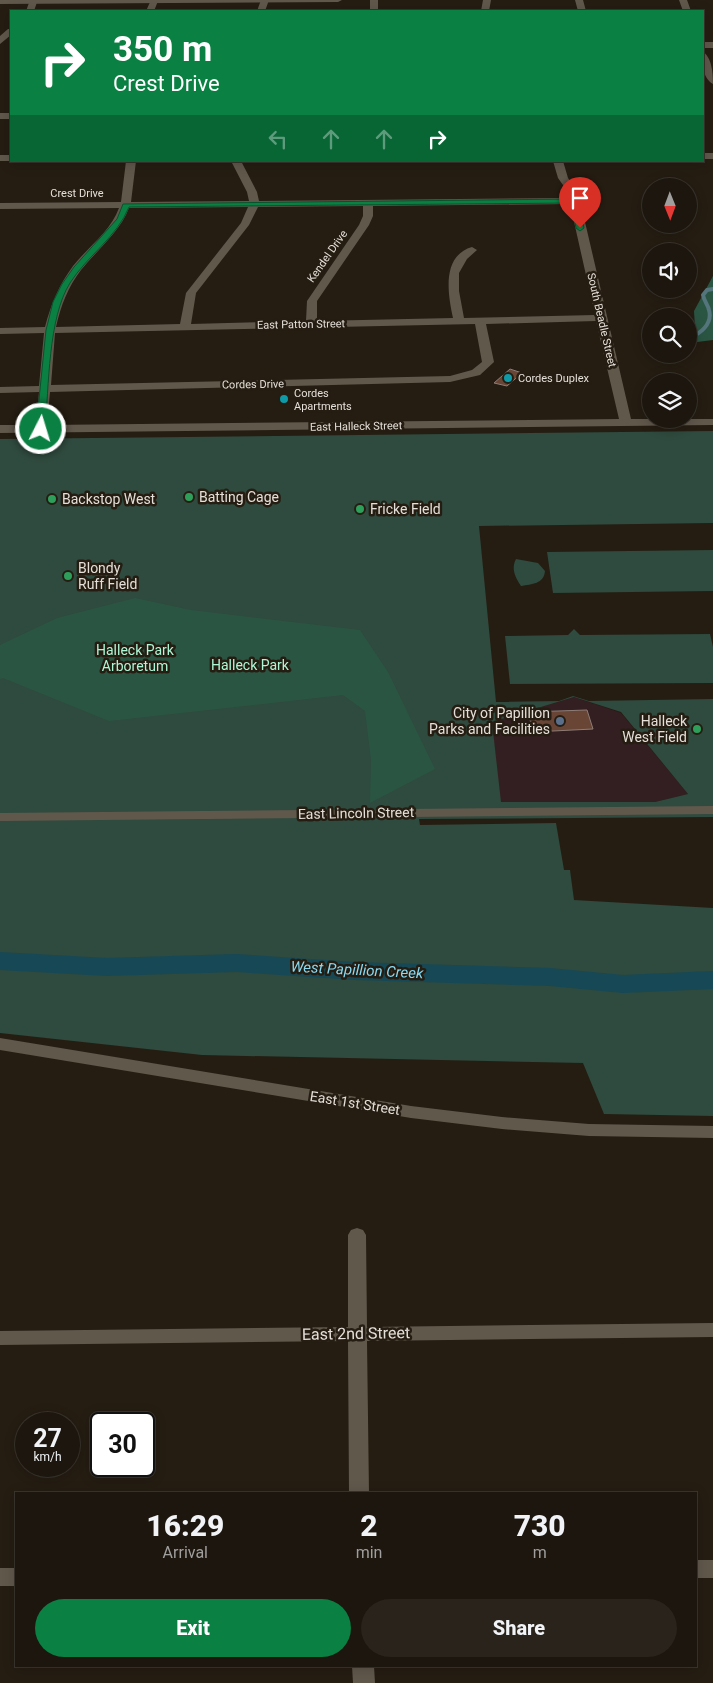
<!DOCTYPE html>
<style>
:root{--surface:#1c160e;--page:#29231c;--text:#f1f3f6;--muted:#a09f9e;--line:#3a352e;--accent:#0b8043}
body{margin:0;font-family:Roboto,sans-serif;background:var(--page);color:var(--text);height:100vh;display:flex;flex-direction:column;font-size:19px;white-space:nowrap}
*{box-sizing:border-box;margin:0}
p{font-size:16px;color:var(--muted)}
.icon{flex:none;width:28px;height:28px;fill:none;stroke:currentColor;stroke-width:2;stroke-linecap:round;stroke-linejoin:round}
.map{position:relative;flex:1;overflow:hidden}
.panel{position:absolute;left:15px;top:1492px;width:682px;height:175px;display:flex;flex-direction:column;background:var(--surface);border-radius:0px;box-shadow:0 2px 12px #0003,0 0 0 1px var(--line)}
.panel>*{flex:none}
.hud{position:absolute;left:10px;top:10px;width:694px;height:152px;border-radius:0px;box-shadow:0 2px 12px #0003,0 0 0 1px var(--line);background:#0b8043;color:#fff;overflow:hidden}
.needle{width:32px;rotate:179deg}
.buttons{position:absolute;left:642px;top:178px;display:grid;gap:10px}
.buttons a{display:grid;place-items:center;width:55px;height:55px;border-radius:50%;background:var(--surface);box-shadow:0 2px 12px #0003,0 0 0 1px var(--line);font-size:25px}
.speed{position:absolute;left:15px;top:1412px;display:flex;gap:10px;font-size:25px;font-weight:700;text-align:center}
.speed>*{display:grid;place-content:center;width:65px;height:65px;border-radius:50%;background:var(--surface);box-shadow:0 2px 12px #0003,0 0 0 1px var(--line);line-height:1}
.speed small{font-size:12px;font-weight:400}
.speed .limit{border:2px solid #111;border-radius:8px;background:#fff;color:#111}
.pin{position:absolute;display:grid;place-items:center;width:42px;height:42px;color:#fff;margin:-51px -21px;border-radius:50% 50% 50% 0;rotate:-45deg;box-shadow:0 0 5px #0007}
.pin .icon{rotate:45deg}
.me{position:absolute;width:55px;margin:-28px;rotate:5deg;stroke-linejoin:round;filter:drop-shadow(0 0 4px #0008)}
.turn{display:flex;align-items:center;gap:18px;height:105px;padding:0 20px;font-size:22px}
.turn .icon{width:65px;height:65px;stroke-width:2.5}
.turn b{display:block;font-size:35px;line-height:42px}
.lanes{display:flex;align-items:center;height:48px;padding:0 20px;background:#0003;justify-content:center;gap:25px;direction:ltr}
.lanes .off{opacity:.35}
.eta{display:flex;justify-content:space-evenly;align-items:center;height:85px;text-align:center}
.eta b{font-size:30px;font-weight:800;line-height:35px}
.action{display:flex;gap:10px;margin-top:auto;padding:10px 20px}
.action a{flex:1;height:58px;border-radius:30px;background:var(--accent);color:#fff;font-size:20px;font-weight:800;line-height:58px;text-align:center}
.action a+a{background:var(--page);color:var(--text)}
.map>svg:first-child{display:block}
.industrial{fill:#331f22}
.green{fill:#2f4a3e;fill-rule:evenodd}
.forest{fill:#2b5543}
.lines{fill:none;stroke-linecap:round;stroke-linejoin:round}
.stream{stroke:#54757c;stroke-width:4}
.river{fill:#174855;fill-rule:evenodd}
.building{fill:#694535;stroke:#8d7d76}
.street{fill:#61584c;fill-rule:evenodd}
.secondary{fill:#61584c;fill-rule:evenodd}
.route{fill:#0b8043;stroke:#07532c}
.culture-dot{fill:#0f9aa8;stroke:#251d12;stroke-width:2}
.leisure-dot{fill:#2e9e5b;stroke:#251d12;stroke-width:2}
.service-dot{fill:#5c6f8a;stroke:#251d12;stroke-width:2}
.labels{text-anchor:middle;stroke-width:5;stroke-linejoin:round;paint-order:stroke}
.far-street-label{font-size:11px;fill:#e4dfd8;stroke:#251d12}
.far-poi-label{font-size:11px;fill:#e4dfd8;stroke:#251d12;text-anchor:start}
.poi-label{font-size:14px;fill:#e4dfd8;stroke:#251d12;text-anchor:start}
.park-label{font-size:14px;fill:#adf7d6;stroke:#251d12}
.street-label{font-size:14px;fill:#e4dfd8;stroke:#251d12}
.water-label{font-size:15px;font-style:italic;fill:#89daf3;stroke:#251d12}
.near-street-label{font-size:16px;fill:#e4dfd8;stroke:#251d12}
</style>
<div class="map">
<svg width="713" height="1683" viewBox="0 0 713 1683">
<rect width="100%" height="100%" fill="#251d12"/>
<path class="industrial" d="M574,697L621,713L688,794L655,802L500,803L492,722Z"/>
<path class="green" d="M713,431V523L479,526L496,702L559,701L573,696L589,701L713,699V817L419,819L420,825L556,823L564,870H570L574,900L713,908V1116L604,1114L583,1063L202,1055L0,1033V439ZM574,697L621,712L688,794L655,802H501L492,722Z
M713,550V591L553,593L547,552Z
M516,559L538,563L545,571C544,584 532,584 521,586C515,577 511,569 516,559Z
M574,629L580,635L710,634L713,647V683L510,684L505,636L568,635Z"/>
<path class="forest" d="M713,276V340L689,343V330L695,328L694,311Z
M135,598L191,610L360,630L388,672L435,769L370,803L371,760L365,711L343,695L109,721L3,678L0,679V645L57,618Z"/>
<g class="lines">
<path class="stream" d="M689,338C700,334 713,324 709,310C708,305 704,301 703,295L707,290L713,289"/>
<path class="river" d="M0,952L107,958L236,954L355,962L550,968L623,975L713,971V989L623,993L550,986L355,980L236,972L107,976L0,970Z"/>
</g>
<path class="building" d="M510,369L522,373L507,386L494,383Z
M587,710L593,729L533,732L528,712Z"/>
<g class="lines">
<path class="street" d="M30,0L37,2L34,11H26Z
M151,0L158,1L154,11H146Z
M261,0H269L265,11H257Z
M370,0H378V11H370Z
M483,0H491L489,11H481Z
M575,0H583L586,11H578Z
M679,0H687L691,11H683Z
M8,29H11V35L0,44V36Z
M702,42H713V48H702Z
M702,51C712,57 713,73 713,84C702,78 702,61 702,51Z
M0,113H11V119H0Z
M702,153H713V159H702Z
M0,155H11V161H0Z
M126,161H136L131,202L249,201L247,192L231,161H241L257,192L259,201L569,198L568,192L558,178L553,161H563L568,178L578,192L631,419H713V425L0,433V425H36L39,392L0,393V387L39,386L44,333L0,334V328L45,327C51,304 59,285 73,266C88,247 111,231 119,208L0,209V203L121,202ZM570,204L595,315L464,318L459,291V273L467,259L477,250L472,247C441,256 448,295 453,318L317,321V301L369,225L373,216V206ZM363,206V216L359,225L307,301L306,321L191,324L196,293L249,225L258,207ZM248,207L241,223L186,293L180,324L56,327C61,305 68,287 81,270C97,250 120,232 129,208ZM596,321L619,419L47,425L50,392L450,382L480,375L494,362L486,324ZM475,324L482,362L472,370L450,376L51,385L55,333Z
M713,806V814L0,821V813Z
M357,1228L363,1230L366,1235L367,1327L713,1323V1337L367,1341L369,1494H349L348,1341L0,1345V1331L348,1327V1235L351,1230Z
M696,1560H713V1578H696Z
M0,1568H16V1586H0Z
M352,1666H374L375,1683H353Z"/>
<path class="secondary" d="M0,0H342L338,2L0,4Z
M0,1038L411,1106L502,1117L589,1124L713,1126V1138L589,1136L502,1129L411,1118L0,1050Z"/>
</g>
<path class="route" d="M574,199L578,201L584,228L580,231L576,228L571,203L129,207C117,237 87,256 70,283C48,318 49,387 45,429L41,432L36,429L46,330L53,302L62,284L74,267L117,219L123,204Z"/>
<g class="culture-dot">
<circle cx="508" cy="378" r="5"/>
<circle cx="284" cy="399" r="5"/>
</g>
<g class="leisure-dot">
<circle cx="189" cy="497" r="5"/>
<circle cx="52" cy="499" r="5"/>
<circle cx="360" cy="509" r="5"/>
<circle cx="68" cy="576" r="5"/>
<circle cx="697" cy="729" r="5"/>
</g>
<circle class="service-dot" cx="560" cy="721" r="5"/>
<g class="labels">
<g class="far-street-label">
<text x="77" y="197">Crest Drive</text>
<text transform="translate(327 256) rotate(-55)" y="4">Kendel Drive</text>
<text transform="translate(602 320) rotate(77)" y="4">South Beadle Street</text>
<text transform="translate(301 324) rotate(-1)" y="4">East Patton Street</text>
<text transform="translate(253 384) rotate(-1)" y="4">Cordes Drive</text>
<text transform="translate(356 426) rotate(-1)" y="4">East Halleck Street</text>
</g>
<g class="far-poi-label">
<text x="518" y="382">Cordes Duplex</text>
<text x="294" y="397">Cordes<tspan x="294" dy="13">Apartments</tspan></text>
</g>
<g class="poi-label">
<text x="199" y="502">Batting Cage</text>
<text x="62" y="504">Backstop West</text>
<text x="370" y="514">Fricke Field</text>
<text x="78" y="573">Blondy<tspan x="78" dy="16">Ruff Field</tspan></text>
<text x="550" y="718" text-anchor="end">City of Papillion<tspan x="550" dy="16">Parks and Facilities</tspan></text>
<text x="687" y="726" text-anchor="end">Halleck<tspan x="687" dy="16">West Field</tspan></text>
</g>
<g class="park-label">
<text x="135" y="655">Halleck Park<tspan x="135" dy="16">Arboretum</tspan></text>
<text x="250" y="670">Halleck Park</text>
</g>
<g class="street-label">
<text transform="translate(356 813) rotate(-1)" y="5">East Lincoln Street</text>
<text transform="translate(355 1103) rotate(9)" y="5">East 1st Street</text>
</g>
<g class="water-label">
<text transform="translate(357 970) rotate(3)" y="5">West Papillion Creek</text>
</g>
<g class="near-street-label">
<text transform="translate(356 1333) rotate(-1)" y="6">East 2nd Street</text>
</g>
</g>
</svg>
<div class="buttons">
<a><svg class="needle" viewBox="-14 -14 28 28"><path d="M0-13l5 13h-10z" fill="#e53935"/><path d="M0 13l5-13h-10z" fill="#a09f9e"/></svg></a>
<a><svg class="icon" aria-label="sound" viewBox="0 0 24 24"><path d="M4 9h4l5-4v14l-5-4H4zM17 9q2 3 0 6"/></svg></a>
<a><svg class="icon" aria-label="search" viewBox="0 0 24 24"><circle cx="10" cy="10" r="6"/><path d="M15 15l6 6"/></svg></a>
<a><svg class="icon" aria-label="layers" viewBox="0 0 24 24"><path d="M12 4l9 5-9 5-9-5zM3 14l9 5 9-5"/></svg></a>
</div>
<div class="speed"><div>27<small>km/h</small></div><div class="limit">30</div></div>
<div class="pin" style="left:580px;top:228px;background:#d93025"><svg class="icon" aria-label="arrive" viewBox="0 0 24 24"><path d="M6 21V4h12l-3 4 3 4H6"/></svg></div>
<svg class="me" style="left:41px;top:429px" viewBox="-20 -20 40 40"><circle r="17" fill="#0b8043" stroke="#fff" stroke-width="3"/><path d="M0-11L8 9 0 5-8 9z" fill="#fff"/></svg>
<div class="hud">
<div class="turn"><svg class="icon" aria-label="right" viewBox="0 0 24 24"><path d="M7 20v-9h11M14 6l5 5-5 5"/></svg><div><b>350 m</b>Crest Drive</div></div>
<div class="lanes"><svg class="icon off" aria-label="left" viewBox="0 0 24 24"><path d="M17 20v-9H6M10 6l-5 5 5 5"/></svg><svg class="icon off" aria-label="ahead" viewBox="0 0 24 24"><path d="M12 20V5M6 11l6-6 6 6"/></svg><svg class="icon off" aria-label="ahead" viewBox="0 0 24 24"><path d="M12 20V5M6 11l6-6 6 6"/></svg><svg class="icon" aria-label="right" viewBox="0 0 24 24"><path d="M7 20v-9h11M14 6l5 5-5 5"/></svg></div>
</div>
<section class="panel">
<div class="eta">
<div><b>16:29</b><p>Arrival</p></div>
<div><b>2</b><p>min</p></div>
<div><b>730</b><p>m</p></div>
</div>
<div class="action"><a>Exit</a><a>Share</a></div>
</section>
</div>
